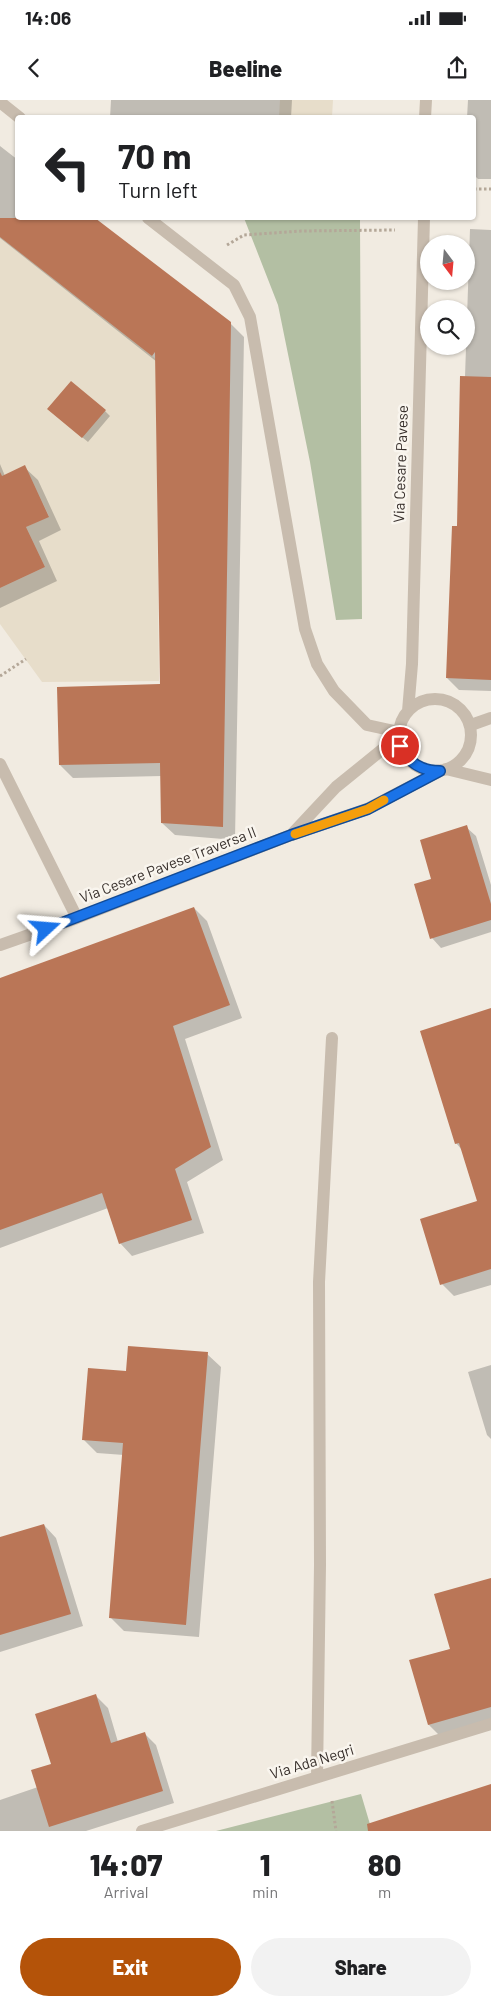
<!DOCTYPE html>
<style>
:root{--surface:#fff;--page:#f2f2f2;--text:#202124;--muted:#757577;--accent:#b45309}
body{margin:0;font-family:Barlow,sans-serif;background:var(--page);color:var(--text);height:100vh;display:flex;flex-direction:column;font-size:19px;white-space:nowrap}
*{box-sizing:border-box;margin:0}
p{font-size:16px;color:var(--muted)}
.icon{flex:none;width:28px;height:28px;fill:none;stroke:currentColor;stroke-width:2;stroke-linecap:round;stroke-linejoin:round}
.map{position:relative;height:1731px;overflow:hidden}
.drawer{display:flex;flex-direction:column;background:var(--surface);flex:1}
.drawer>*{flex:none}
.banner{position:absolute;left:15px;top:15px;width:461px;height:105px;border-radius:5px;box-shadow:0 1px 4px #0004;background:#fff;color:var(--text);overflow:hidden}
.needle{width:32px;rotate:164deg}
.tools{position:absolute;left:420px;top:135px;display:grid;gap:10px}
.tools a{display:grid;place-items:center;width:55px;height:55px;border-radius:50%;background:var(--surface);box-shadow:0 1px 4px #0004;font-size:25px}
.pin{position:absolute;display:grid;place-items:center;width:42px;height:42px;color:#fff;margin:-21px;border:2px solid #fff;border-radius:50%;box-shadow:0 1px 5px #0007}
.me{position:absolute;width:55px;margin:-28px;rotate:71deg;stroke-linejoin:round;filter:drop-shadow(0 0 4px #0008)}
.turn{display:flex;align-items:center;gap:18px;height:105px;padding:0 20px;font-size:22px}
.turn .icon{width:65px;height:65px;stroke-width:2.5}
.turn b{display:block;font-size:35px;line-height:42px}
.eta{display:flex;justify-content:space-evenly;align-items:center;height:85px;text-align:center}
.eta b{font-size:30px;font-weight:800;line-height:35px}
.primary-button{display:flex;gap:10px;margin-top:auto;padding:10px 20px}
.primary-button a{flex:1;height:58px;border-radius:30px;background:var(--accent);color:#fff;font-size:20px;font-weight:800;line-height:58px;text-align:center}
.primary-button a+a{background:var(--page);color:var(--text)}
.status{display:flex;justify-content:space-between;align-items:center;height:35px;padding:0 25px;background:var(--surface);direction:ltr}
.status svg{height:14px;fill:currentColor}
header{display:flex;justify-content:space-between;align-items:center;height:65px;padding:0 20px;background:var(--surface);font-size:22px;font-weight:800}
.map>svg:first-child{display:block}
.green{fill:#b3bfa3}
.plaza{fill:#e7ddca}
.shadow{fill:#0003}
.building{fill:#ba7657}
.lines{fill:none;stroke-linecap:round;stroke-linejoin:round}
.path{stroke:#b4a798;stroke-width:3;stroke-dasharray:2.5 2.5;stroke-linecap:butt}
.minor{stroke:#c8bcae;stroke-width:12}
.route-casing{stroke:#114b97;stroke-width:12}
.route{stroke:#1a73e8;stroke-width:9}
.slow{stroke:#f59e0b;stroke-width:9}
.labels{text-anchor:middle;stroke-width:5;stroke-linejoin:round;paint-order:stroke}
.street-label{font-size:15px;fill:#38302c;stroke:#f9f5ee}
</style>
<div class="status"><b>14:06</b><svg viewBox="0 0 49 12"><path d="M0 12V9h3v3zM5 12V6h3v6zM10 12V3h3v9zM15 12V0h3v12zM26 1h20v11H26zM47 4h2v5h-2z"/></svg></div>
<header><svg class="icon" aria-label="back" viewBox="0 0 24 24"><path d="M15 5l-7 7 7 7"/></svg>Beeline<svg class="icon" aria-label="share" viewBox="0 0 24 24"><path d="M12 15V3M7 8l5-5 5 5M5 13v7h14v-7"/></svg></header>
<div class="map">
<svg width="491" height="1731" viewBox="0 0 491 1731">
<rect width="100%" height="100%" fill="#f1ebe1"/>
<path class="green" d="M244,118H326L360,120L362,519L336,520L310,362L278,205Z
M361,1694L372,1731H216Z"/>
<path class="plaza" d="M280,0H333L332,17H279Z
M0,137L156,259L159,581L42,582L0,524V488L45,467L26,427L49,416L25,366L0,377Z"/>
<path class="shadow" d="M111,0H292L291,18H110Z
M468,0H491V79H478L474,75V18H467Z
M0,46L18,60V118H93L230,223L244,237L235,740L175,735L162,723V676L73,678L60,665L161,586L157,262L0,138Z
M470,129L491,130V591L459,590L447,578L458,428L465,277Z
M105,311L110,316L88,342L54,314Z
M0,364L5,376L24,367L38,380L61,430L39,441L57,481L0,508Z
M466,727L476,736L491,785V832L441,848L432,838L433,780Z
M194,808L207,821L242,918L185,939L223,1060L187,1082L204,1133L132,1156L120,1143L108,1108L0,1148V880Z
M491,910V1185L454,1196L442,1184L478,1102L462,1050L456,1043Z
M207,1254L221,1267L199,1537L124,1531L111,1518L124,1355L97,1353L83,1339L127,1272Z
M491,1265V1339L487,1335L468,1272Z
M44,1425L56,1438L83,1526L0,1552V1439Z
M491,1479V1621L440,1636L429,1625L411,1561L451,1549Z
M96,1596L108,1608L118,1642L144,1633L156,1645L174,1703L86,1731H0V1700L38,1687Z"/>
<path class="building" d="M0,118H95L231,222L223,727L161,723L160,663L59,665L57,587L160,584L155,252L152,256L0,137Z
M460,276L491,277V580L446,578L452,426H457Z
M71,281L106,310L82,338L47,309Z
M25,365L49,417L26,427L45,467L0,488V372L2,376Z
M467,725L491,804V820L430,839L414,784L431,779L420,740Z
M194,807L230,905L173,926L211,1047L175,1069L192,1120L119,1144L102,1093L0,1130V878Z
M491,908V1169L440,1185L420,1119L477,1101L459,1043L455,1044L420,931Z
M128,1246L208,1252L186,1525L109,1518L123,1343L82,1340L88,1268L126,1271Z
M44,1424L71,1514L0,1535V1437Z
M491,1478V1607L428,1625L409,1560L450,1549L434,1494Z
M96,1594L111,1643L145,1632L163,1691L49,1727L31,1670L51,1664L35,1614Z
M491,1684V1731H368L367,1724Z"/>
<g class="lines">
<path class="path" d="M474,89H491
M227,145L244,135L301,131L395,130
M0,576L26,559
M332,1701L336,1731"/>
<path class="minor" d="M0,2L20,18
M425,18L426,0
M148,118L234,185L250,217L305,529L317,564L334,591L367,625L399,632
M399 635a36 36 0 1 1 72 0a36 36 0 1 1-72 0Z
M408,611L412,564L424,118
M471,625L491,618
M0,664L77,818
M446,669L491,680
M292,734L336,687L399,636
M0,845L77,818L291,735L367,709L440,671
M317,1677L320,1465L319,1182L332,938
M142,1731L491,1624"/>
</g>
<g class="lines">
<defs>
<path id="route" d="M46,829L291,735L368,709L440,671C421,671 409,663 400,646"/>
</defs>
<use href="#route" class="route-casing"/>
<use href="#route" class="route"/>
<path class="slow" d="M295,734L368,709L384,700"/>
</g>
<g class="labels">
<g class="street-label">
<text transform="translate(401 364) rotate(-88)" y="5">Via Cesare Pavese</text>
<text transform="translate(168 765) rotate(-21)" y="5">Via Cesare Pavese Traversa II</text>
<text transform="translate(312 1662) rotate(-17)" y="5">Via Ada Negri</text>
</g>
</g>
</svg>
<div class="tools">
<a><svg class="needle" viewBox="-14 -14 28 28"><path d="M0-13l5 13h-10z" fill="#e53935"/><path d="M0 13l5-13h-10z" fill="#757577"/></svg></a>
<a><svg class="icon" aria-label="search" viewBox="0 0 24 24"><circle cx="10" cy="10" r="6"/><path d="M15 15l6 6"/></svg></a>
</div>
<div class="pin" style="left:400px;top:646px;background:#d93025"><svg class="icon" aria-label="arrive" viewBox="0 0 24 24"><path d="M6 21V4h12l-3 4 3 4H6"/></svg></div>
<svg class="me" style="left:46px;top:829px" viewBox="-20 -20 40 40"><path d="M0-17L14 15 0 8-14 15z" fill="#1a73e8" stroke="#fff" stroke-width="4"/></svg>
<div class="banner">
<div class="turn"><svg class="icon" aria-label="left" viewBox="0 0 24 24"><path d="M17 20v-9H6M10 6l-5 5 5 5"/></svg><div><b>70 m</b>Turn left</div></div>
</div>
</div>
<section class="drawer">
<div class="eta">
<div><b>14:07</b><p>Arrival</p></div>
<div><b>1</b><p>min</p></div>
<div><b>80</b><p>m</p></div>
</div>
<div class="primary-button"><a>Exit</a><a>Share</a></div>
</section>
